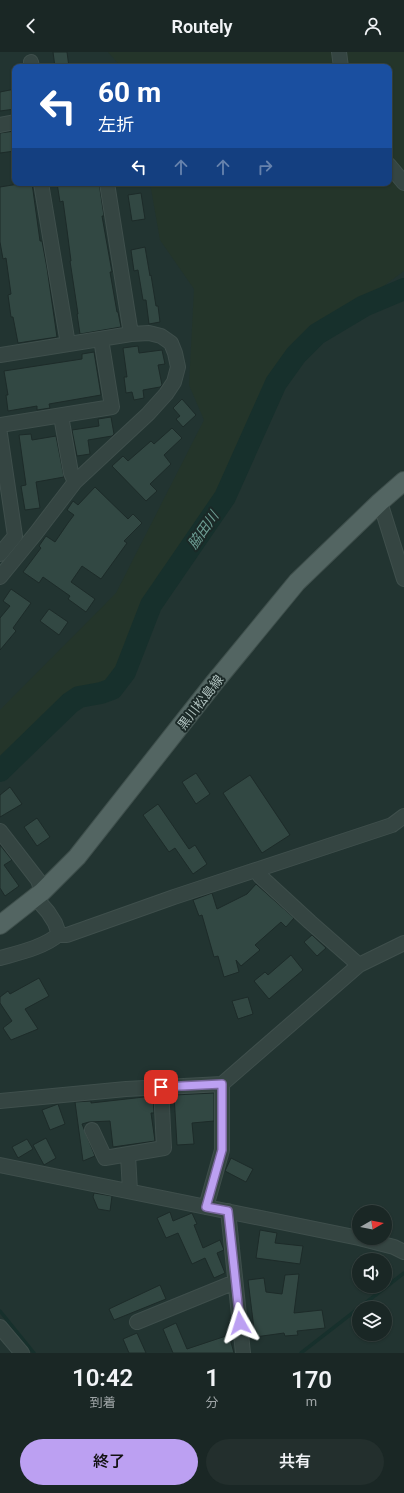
<!DOCTYPE html>
<html lang="ja">
<meta charset="utf-8">
<style>
:root{--surface:#1a2725;--page:#232f2d;--text:#f1f3f6;--muted:#9fa5a7;--line:#384442;--accent:#bca0f2}
body{margin:0;font-family:Roboto,"Noto Sans JP",sans-serif;background:var(--page);color:var(--text);height:100vh;display:flex;flex-direction:column;font-size:15px;white-space:nowrap}
*{box-sizing:border-box;margin:0}
p{font-size:13px;color:var(--muted)}
.icon{flex:none;width:22px;height:22px;fill:none;stroke:currentColor;stroke-width:2;stroke-linecap:round;stroke-linejoin:round}
.map{position:relative;height:1301px;overflow:hidden}
.drawer{display:flex;flex-direction:column;background:var(--surface);flex:1}
.drawer>*{flex:none}
.guide{position:absolute;left:12px;top:12px;width:380px;height:122px;border-radius:8px;box-shadow:0 1px 3px #0004,0 0 0 1px var(--line);background:#1a4fa0;color:#fff;overflow:hidden}
.needle{width:26px;rotate:81deg}
.fabs{position:absolute;left:352px;top:1153px;display:grid;gap:8px}
.fabs a{display:grid;place-items:center;width:40px;height:40px;border-radius:50%;background:var(--surface);box-shadow:0 1px 3px #0004,0 0 0 1px var(--line);font-size:20px}
.pin{position:absolute;display:grid;place-items:center;width:34px;height:34px;color:#fff;margin:-17px;border-radius:8px;box-shadow:0 2px 6px #0006}
.me{position:absolute;width:44px;margin:-22px;rotate:354deg;stroke-linejoin:round;filter:drop-shadow(0 0 3px #0008)}
.turn{display:flex;align-items:center;gap:14px;height:84px;padding:0 20px;font-size:18px}
.turn .icon{width:52px;height:52px;stroke-width:2.5}
.turn b{display:block;font-size:28px;line-height:34px}
.lanes{display:flex;align-items:center;height:38px;padding:0 20px;background:#0003;justify-content:center;gap:20px;direction:ltr}
.lanes .off{opacity:.35}
.eta{display:flex;justify-content:space-evenly;align-items:center;height:68px;text-align:center}
.eta b{font-size:24px;font-weight:600;line-height:28px}
.action{display:flex;gap:8px;margin-top:auto;padding:8px 20px}
.action a{flex:1;height:46px;border-radius:24px;background:var(--accent);color:#111;font-size:16px;font-weight:600;line-height:46px;text-align:center}
.action a+a{background:var(--page);color:var(--text)}
header{display:flex;justify-content:space-between;align-items:center;height:52px;padding:0 20px;background:var(--surface);font-size:18px;font-weight:600}
.map>svg:first-child{display:block}
.green{fill:#24352a}
.lines{fill:none;stroke-linecap:round;stroke-linejoin:round}
.stream{stroke:#17302c;stroke-width:3.5}
.river{stroke:#17302c;stroke-width:22}
.building{fill:#324843;stroke:#1d2b29}
.minor-casing{stroke:#3f4f4c;stroke-width:16}
.major-casing{stroke:#3f4f4c;stroke-width:20}
.minor{stroke:#354542;stroke-width:14}
.major{stroke:#536562;stroke-width:18}
.route-casing{stroke:#7a689d;stroke-width:10}
.route{stroke:#bca0f2;stroke-width:7}
.labels{text-anchor:middle;stroke-width:4;stroke-linejoin:round;paint-order:stroke}
.street-label{font-size:13px;fill:#b0c2bf;stroke:#1b2927}
.water-label{font-size:14px;font-style:italic;fill:#6d9d93;stroke:#1b2927}
</style>
<header><svg class="icon" aria-label="back" viewBox="0 0 24 24"><path d="M15 5l-7 7 7 7"/></svg>Routely<svg class="icon" aria-label="person" viewBox="0 0 24 24"><circle cx="12" cy="8" r="4"/><path d="M4 21q1-7 8-7t8 7"/></svg></header>
<div class="map">
<svg width="404" height="1301" viewBox="0 0 404 1301">
<rect width="100%" height="100%" fill="#223431"/>
<path class="green" d="M108,0H404V219L381,236L348,253L330,269L312,281L276,323L221,442L147,552L114,631L71,645L0,713V658L116,541L204,368L189,333L194,237L160,188L150,131H389V15H121Z"/>
<g class="lines">
<path class="stream" d="M0,1259L34,1301
M301,1301L404,1221"/>
<path class="river" d="M0,719L70,651L79,645L101,641L112,637L125,620L151,553L225,445L276,331L296,303L317,282L364,254L404,237"/>
</g>
<path class="building" d="M53,0H67L69,15H55Z
M15,37V57L0,59V40Z
M15,79V99L0,101V81Z
M25,131H32L40,189H42L47,216L57,285L18,291L13,265H11L8,243L11,242L6,206L3,207L0,190V135Z
M57,131H99L104,164H102L112,220H110L117,260H118L121,275L80,282L77,262H78L70,209H71L67,178L63,149L60,150Z
M141,141L145,167L132,169L128,143Z
M145,195L150,224L151,223L156,254H158L160,270L149,272L146,248H143L138,218L134,219L131,198Z
M138,294L139,301L162,298L165,312L158,313L162,333L160,335L143,338L144,346L134,348L132,340L126,341L124,325H127L123,296Z
M94,300L101,343L49,352L50,356L37,358V354L8,359L6,343H8L4,319L82,307V302Z
M182,347L196,363L183,375L176,367L180,364L173,356Z
M111,365L114,382L112,384L88,388L90,402L77,404L72,378L99,374L98,367Z
M172,376L182,386L164,403L171,412L150,432L157,439L146,449L112,414L123,404L128,409L151,389L154,392Z
M31,382L32,388L56,384L64,425L36,430L40,456L25,458L21,434L26,433L19,383Z
M95,435L128,467L133,462L142,471L124,489L127,491L101,527L82,514L71,530L95,547L86,560L68,547L70,544L43,525L39,531L23,520L41,496L39,494L46,484L55,490L68,471L74,463L67,458L73,449L78,453Z
M11,537L31,551L13,576L16,579L0,598V566L10,554L3,549Z
M49,557L68,570L59,583L40,569Z
M196,721L210,742L196,752L182,730Z
M250,723L290,783L262,801L223,741Z
M10,735L22,752L0,765V743Z
M158,752L189,797L195,793L207,812L193,822L175,796L169,800L143,763Z
M37,766L50,785L37,794L24,775Z
M0,793L12,808L4,813L19,834L5,844L0,836Z
M256,832L294,866L286,875L281,870L255,893L260,898L241,914L236,908L239,920L224,925L218,904L214,905L202,863L199,864L193,848L212,841L217,857L247,842Z
M312,883L326,896L317,904L304,890Z
M291,903L303,918L269,947L254,929L265,920L268,923Z
M39,926L49,944L25,957L38,977L11,988L3,976L12,969L0,951V945L8,939L10,942Z
M248,945L253,962L238,967L232,949Z
M214,1041V1069L192,1071L194,1092L177,1093L174,1043Z
M153,1044L154,1061H151L155,1089L113,1095L110,1069L89,1070L82,1072L95,1104L83,1109L75,1050L91,1049V1051Z
M58,1052L65,1072L50,1078L42,1058Z
M46,1086L56,1106L44,1113L33,1093Z
M27,1087L33,1097L18,1106L12,1095Z
M231,1106L253,1117L246,1130L225,1119Z
M94,1141L112,1144L110,1159L98,1157L93,1145Z
M170,1160L173,1169L192,1161L197,1172L194,1173L203,1196L220,1188L224,1198L217,1201L225,1221L214,1226L205,1206L192,1212L178,1181L166,1186L157,1166Z
M260,1178L277,1181L275,1191L303,1194L300,1212L256,1206Z
M299,1222L294,1261L322,1258L325,1276L297,1279L298,1283L285,1284L284,1281L255,1285L248,1228L264,1226L266,1240L282,1242L285,1223Z
M160,1233L166,1247L114,1268L109,1257Z
M176,1271L187,1297L229,1283L234,1301H173L163,1277Z
M137,1281L146,1301H129L123,1287Z"/>
<g class="lines">
<defs>
<path id="minor" d="M339,0L341,15
M31,10L32,15
M0,73L15,70
M389,113L404,131
M41,131L68,292
M107,131L131,282
M0,303L131,282L149,281L161,284L171,291L175,301L178,315L174,330L166,342L148,362L75,430L36,481L0,525
M61,364L71,421L75,430
M0,373L112,355L101,287
M0,382L15,484L0,502
M380,450L404,527
M0,779L38,828L42,840
M256,818L260,824L310,870L359,913L404,891
M35,845L48,860L55,871L59,882
M59,882L62,883H67L174,845L392,773L404,764
M0,906C18,901 45,895 59,882
M0,1049L126,1037L222,1032L359,913
M92,1078L105,1106L164,1096L161,1035
M128,1103L130,1139
M0,1113L359,1186
M206,1155L222,1098V1032
M228,1159L243,1301
M359,1186L394,1195L404,1200
M137,1270L235,1230
M0,1275L22,1301"/>
<path id="major" d="M0,873L42,840L77,805L214,631L297,530L380,450L404,429"/>
</defs>
<use href="#minor" class="minor-casing"/>
<use href="#major" class="major-casing"/>
<use href="#minor" class="minor"/>
<use href="#major" class="major"/>
</g>
<g class="lines">
<defs>
<path id="route" d="M161,1035L222,1032V1098L206,1155L228,1159L240,1271"/>
</defs>
<use href="#route" class="route-casing"/>
<use href="#route" class="route"/>
</g>
<g class="labels">
<g class="street-label">
<text transform="translate(200 650) rotate(-52)" y="5">黒川松島線</text>
</g>
<g class="water-label">
<text transform="translate(203 478) rotate(-55)" y="5">脇田川</text>
</g>
</g>
</svg>
<div class="fabs">
<a><svg class="needle" viewBox="-14 -14 28 28"><path d="M0-13l5 13h-10z" fill="#e53935"/><path d="M0 13l5-13h-10z" fill="#9fa5a7"/></svg></a>
<a><svg class="icon" aria-label="sound" viewBox="0 0 24 24"><path d="M4 9h4l5-4v14l-5-4H4zM17 9q2 3 0 6"/></svg></a>
<a><svg class="icon" aria-label="layers" viewBox="0 0 24 24"><path d="M12 4l9 5-9 5-9-5zM3 14l9 5 9-5"/></svg></a>
</div>
<div class="pin" style="left:161px;top:1035px;background:#d93025"><svg class="icon" aria-label="arrive" viewBox="0 0 24 24"><path d="M6 21V4h12l-3 4 3 4H6"/></svg></div>
<svg class="me" style="left:240px;top:1271px" viewBox="-20 -20 40 40"><path d="M0-17L14 15 0 8-14 15z" fill="#bca0f2" stroke="#fff" stroke-width="4"/></svg>
<div class="guide">
<div class="turn"><svg class="icon" aria-label="left" viewBox="0 0 24 24"><path d="M17 20v-9H6M10 6l-5 5 5 5"/></svg><div><b>60 m</b>左折</div></div>
<div class="lanes"><svg class="icon" aria-label="left" viewBox="0 0 24 24"><path d="M17 20v-9H6M10 6l-5 5 5 5"/></svg><svg class="icon off" aria-label="ahead" viewBox="0 0 24 24"><path d="M12 20V5M6 11l6-6 6 6"/></svg><svg class="icon off" aria-label="ahead" viewBox="0 0 24 24"><path d="M12 20V5M6 11l6-6 6 6"/></svg><svg class="icon off" aria-label="right" viewBox="0 0 24 24"><path d="M7 20v-9h11M14 6l5 5-5 5"/></svg></div>
</div>
</div>
<section class="drawer">
<div class="eta">
<div><b>10:42</b><p>到着</p></div>
<div><b>1</b><p>分</p></div>
<div><b>170</b><p>m</p></div>
</div>
<div class="action"><a>終了</a><a>共有</a></div>
</section>
